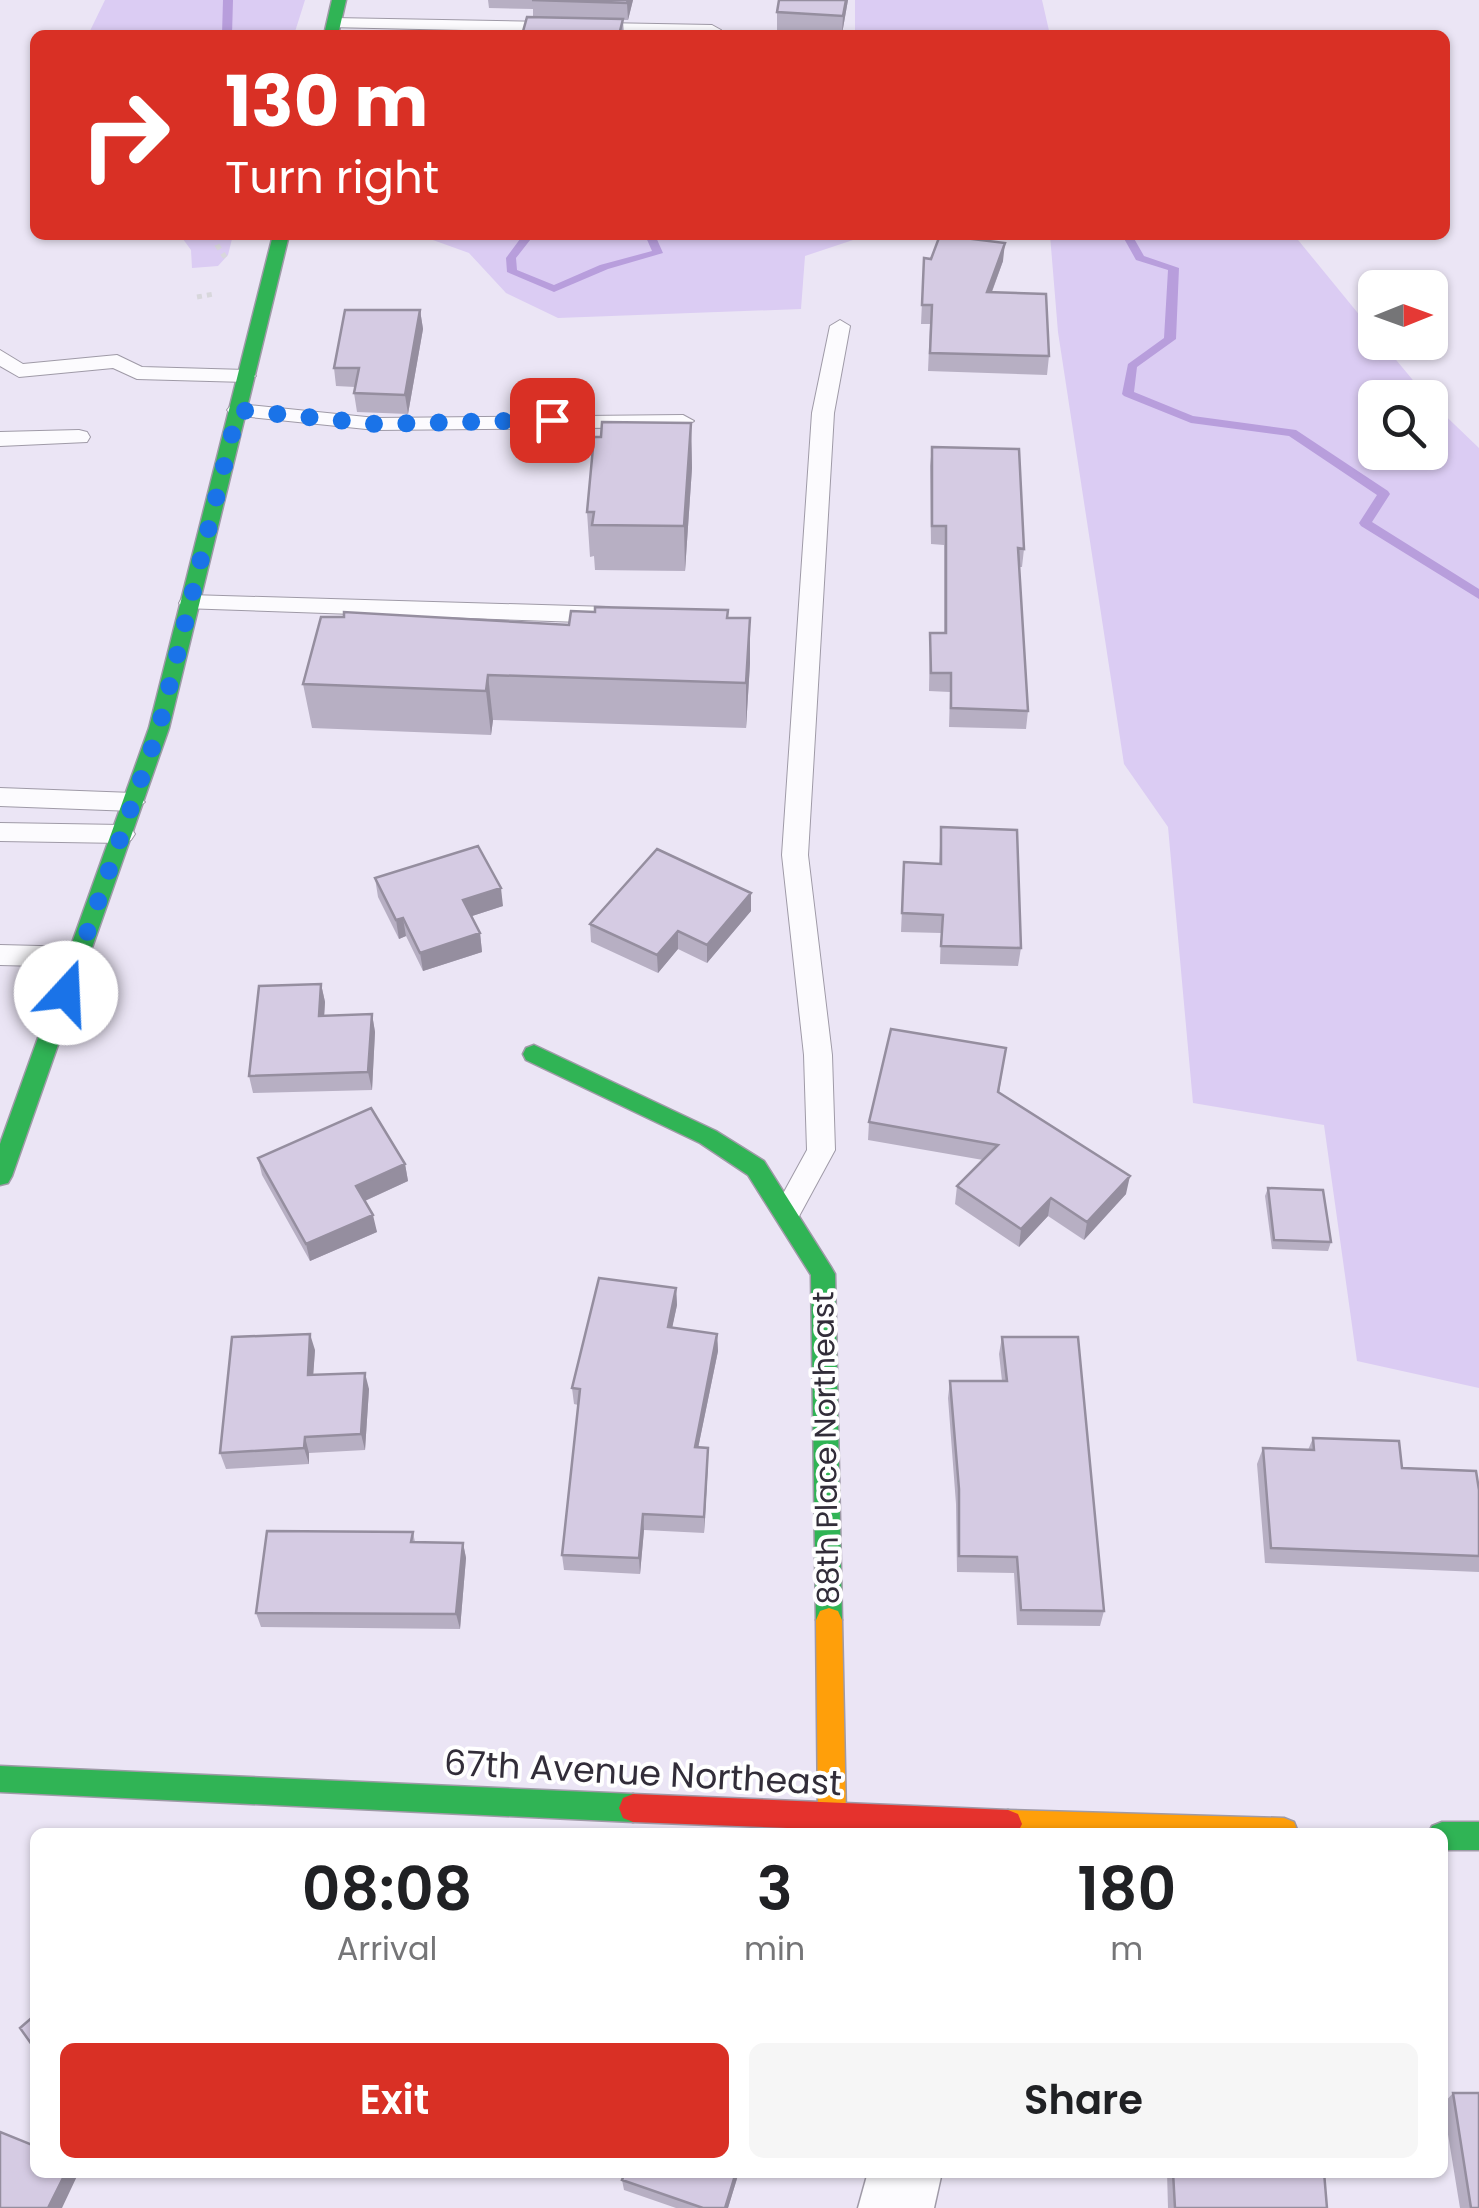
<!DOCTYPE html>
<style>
:root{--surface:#fff;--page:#f6f6f6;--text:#202124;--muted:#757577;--accent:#d93025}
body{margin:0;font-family:Poppins,sans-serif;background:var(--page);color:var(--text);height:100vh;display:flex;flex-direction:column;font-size:38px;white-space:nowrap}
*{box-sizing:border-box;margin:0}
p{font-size:32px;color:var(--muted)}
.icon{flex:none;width:55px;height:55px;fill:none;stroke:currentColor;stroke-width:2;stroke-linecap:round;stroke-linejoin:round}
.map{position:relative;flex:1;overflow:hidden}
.details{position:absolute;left:30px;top:1828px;width:1418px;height:350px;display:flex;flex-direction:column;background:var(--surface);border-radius:15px;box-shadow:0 2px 8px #0004}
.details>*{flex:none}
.banner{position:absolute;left:30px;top:30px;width:1420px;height:210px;border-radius:15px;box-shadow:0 2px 8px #0004;background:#d93025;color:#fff;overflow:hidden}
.needle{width:65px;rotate:89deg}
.fabs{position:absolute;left:1358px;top:270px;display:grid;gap:20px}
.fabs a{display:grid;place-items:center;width:90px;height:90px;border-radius:15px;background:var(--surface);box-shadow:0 2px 8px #0004;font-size:50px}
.pin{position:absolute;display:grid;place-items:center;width:85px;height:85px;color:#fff;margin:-42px;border-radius:20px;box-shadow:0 5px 15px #0006}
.me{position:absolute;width:110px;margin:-55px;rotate:20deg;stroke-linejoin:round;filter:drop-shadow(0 0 8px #0008)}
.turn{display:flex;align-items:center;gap:35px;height:210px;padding:0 30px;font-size:45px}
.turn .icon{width:130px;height:130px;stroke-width:2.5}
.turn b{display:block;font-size:70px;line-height:85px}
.eta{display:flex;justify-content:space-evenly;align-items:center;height:170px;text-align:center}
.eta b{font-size:60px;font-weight:600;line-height:70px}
.button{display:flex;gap:20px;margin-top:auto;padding:20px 30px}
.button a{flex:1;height:115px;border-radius:15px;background:var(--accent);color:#fff;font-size:40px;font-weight:600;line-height:115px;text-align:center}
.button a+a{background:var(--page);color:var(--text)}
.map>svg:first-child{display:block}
.green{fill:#dbccf3}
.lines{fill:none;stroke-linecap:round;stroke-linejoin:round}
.stream{fill:#b89edc;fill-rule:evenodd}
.lane-casing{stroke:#9f9aa7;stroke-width:2}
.street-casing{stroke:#9f9aa7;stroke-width:3}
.fast-casing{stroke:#9f9aa7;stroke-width:3}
.slow-casing{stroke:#9f9aa7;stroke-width:3}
.jam-casing{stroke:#9f9aa7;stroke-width:3}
.path{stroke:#d8d7dc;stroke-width:5;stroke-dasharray:5 5;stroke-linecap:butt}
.lane{fill:#fcfbfe;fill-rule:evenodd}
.street{fill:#fcfbfe;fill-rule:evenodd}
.fast{fill:#30b455;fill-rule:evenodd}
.slow{fill:#ff9f0a;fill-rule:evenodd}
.jam{fill:#e5322d;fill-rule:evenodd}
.wall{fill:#b7afc3}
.shaded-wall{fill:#958e9f}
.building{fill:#d5cbe3;stroke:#958e9f;stroke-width:2.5}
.route{stroke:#1a73e8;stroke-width:18;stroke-dasharray:0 32.4}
.labels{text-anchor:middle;stroke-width:8;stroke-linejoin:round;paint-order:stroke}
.street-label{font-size:30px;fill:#322d39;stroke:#fff}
.near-street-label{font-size:35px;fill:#322d39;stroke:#fff}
</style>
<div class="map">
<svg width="1479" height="2208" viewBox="0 0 1479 2208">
<rect width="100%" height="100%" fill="#ebe5f5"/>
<path class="green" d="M105,0H305L294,35H88Z
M855,0H1042L1050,35H855Z
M180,235H233L228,255L218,266L192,268L191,250Z
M419,235H868L805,256L801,309L558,318L506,293L469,253Z
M1050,235H1294L1375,334V342L1382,343L1427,397L1375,398V452H1430V401L1479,448V1388L1357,1361L1324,1125L1193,1103L1168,827L1124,764L1058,332Z"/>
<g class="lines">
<path class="stream" d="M223,0H233L232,35H222Z
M523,235H534L516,258L517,270L554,285L600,265L652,251L645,235H655L663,253L608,269L554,292L507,272L506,258Z
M1122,235H1132L1144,256L1179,268L1176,339L1137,367L1134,392L1193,416L1296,430L1388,491L1390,494L1372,522L1479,589V599L1361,526L1359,523L1377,495L1289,436L1191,423L1124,396L1122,394L1128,364L1164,338L1168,270L1136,260Z"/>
<defs>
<path id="lane" d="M334,18L712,25L721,30L713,35H696L328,27V19Z
M840,320L850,326L834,413L808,855L832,1055L835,1150L797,1220L787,1224L777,1220L773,1212L807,1150L804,1055L782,855L812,413L830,326Z
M0,350L23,364L117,355L142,367L246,370L256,376L246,382L137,379L113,368L19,377L0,366Z
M238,404L376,418L683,415L694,421L683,427L376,430L231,415L227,410L231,405Z
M79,430L87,432L90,437L87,442L0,446V432Z
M190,595L609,607L621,615L609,623L182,608L179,603L182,598Z
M0,788L133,793L145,802L133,811L0,806Z
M0,823L122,825L131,828L135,834L131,840L122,843L0,841Z
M0,945L79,947L88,950L92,957L88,964L79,967L0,965Z"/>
<path id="street" d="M868,2172H942L934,2208H858Z"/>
<path id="fast" d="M332,0H346L338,35H324Z
M273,235H289L169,728L12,1176L8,1183L0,1185V1144L149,728Z
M534,1045L716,1131L764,1161L831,1267L835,1274L842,1620L838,1629L829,1632L820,1629L816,1620L811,1275L748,1175L700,1143L526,1060L523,1054L526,1048Z
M0,1766L633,1794L643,1798L647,1808L643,1818L633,1822L0,1792Z
M1442,1822H1479V1850H1442V1832H1429L1432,1826Z"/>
<path id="slow" d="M829,1608L838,1611L842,1620L846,1816L842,1826L832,1830L822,1826L818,1816L816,1620L820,1611Z
M1008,1810L1284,1818L1294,1822L1298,1832H998L994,1824L998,1814Z"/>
<path id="jam" d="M633,1794L1008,1810L1018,1814L1022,1824L1018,1832H889L633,1822L623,1818L619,1808L623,1798Z"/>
</defs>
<use href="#lane" class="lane-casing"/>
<use href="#street" class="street-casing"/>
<use href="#fast" class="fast-casing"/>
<use href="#slow" class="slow-casing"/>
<use href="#jam" class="jam-casing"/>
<path class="path" d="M216,235L217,245L227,260
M197,297L214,294"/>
<use href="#lane" class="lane"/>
<use href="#street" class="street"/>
<use href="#fast" class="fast"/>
<use href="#slow" class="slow"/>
<use href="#jam" class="jam"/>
</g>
<path class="wall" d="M488,0H633L628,20H623L624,35H522L533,17V9L489,8Z
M779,0H848L842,34L777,31V12Z
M924,258L1003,261L992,292L1049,356L1047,375L928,371L930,324H921Z
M420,310L423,329L408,414L357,412L354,393L355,387L336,386L334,368Z
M691,423L692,468L685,571L595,570L594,556L590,557L587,512Z
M932,447L1024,549L1022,567H1019L1028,711L1026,729L949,727L950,692L929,691L930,633H944V545L931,544L930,466Z
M728,618H750V663L746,728L493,720L491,735L312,728L303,684L569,625Z
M941,827L1021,948L1018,966L940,964L941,933L901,932L904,862L939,864Z
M375,878L503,906L472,916L480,933L482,952L423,971L406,936L399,939L378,897Z
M751,893V911L707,963L678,949L658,973L591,942L590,924Z
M321,984L325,1002L324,1016L372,1014L375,1032L372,1090L253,1093L249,1076Z
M1006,1048L999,1093L1126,1194L1084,1240L1048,1216L1019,1247L955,1204L957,1186L983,1160L868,1140L869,1122Z
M258,1158L405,1164L408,1181L365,1201L377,1232L310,1261L262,1175Z
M1268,1188L1331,1242L1328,1251L1272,1249L1265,1196Z
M676,1288L677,1305L672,1327L717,1334L718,1351L698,1448H708L704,1533L644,1530L640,1574L564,1570L562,1555L578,1405L574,1404L572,1388Z
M1002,1337L1104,1611L1100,1626L1017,1625L1014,1573L957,1572L956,1504L948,1398L950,1381H1002L999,1354Z
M315,1350L313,1375L369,1389L365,1450L309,1453V1464L226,1469L220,1453Z
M1313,1438L1402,1468L1479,1490V1572L1265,1563L1257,1464L1263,1448L1308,1450Z
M413,1532L415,1542L463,1543L466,1558L460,1629L261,1627L256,1613Z
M1453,2093L1479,2208H1460L1443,2104Z
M739,2172L728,2208H676L624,2190L622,2180Z
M1167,2172H1324L1327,2208H1168Z"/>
<path class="shaded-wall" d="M628,0H633L628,20L627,3Z
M846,0H848L842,34L843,16Z
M1005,243L1003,261L985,310L987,292Z
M420,310L423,329L408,414L405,395Z
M691,423L692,468L685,571L684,526Z
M750,618V663L746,728V683Z
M488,675L493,720L491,735L486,691Z
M501,888L503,906L466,918L463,900Z
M751,893V911L707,963V945Z
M403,918L406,936L399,939L396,920Z
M678,931V949L658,973L657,955Z
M480,933L482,952L423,971L420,953Z
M321,984L325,1002L323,1034L319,1016Z
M372,1014L375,1032L372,1090L368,1072Z
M405,1164L408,1181L360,1203L356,1186Z
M1130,1176L1126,1194L1084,1240L1087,1222Z
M1051,1198L1048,1216L1019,1247L1021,1229Z
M373,1215L377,1232L310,1261L306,1244Z
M676,1288L677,1305L669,1343L668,1327Z
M310,1334L315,1350L312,1392L308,1375Z
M717,1334L718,1351L695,1463V1447Z
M365,1373L369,1389L365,1450L361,1434Z
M305,1437L309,1453V1464L304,1448Z
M708,1448V1464L704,1533V1517Z
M643,1514L644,1530L640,1574L639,1558Z
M463,1543L466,1558L460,1629L456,1614Z
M66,2172H79L62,2208H48Z
M736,2172H739L728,2208H725Z"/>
<path class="building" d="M532,0H628L627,3Z
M779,0H846L843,16L777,12Z
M527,17L623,19L619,35H522Z
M940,235L1005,243L987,292L1046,294L1049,356L930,353L932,305H922L924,258L931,259Z
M345,310H420L405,395L354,393L359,368H334Z
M602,422L691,423L684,526L592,525L594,512H587L594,437H601Z
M932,447L1019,449L1024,549L1018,548L1028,711L951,708V673H931L930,633H946V526H932Z
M595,607L728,610L727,618H750L746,683L488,675L486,691L303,684L321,617H344V612L569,625L571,611L595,612Z
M941,827L1017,830L1021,948L941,946L943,915L902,913L904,862L941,864Z
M478,846L501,888L463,900L480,933L420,953L403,918L396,920L375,878Z
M657,849L751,893L707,945L678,931L657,955L590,924Z
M321,984L319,1016L372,1014L368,1072L249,1076L259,986Z
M891,1029L1006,1048L998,1092L1130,1176L1087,1222L1051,1198L1021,1229L957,1186L998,1145L869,1122Z
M371,1108L405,1164L356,1186L373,1215L306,1244L258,1158Z
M1268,1188L1323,1190L1331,1242L1274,1240Z
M599,1278L676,1288L668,1327L717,1334L695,1447L708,1448L704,1517L643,1514L639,1558L562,1555L580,1389L572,1388Z
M310,1334L308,1375L365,1373L361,1434L305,1437L304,1448L220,1453L232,1337Z
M1002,1337H1078L1104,1611L1021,1610L1017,1557L959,1556V1489L950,1381H1007Z
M1313,1438L1399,1441L1402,1468L1476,1471L1479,1490V1556L1271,1548L1263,1448L1314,1450Z
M267,1531L413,1532L411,1542L463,1543L456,1614L256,1613Z
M35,2015V2049L20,2028Z
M1453,2093H1479V2208H1471Z
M0,2132L35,2146V2172H66L48,2208H0Z
M625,2172H736L725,2208H703L622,2180Z
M1173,2172H1324L1327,2208H1175Z"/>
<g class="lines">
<path class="route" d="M66,993L159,728L238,410L376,424L552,420"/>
</g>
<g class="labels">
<g class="street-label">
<text transform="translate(826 1448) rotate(-91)" y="10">88th Place Northeast</text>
</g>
<g class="near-street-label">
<text transform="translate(643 1773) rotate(3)" y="12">67th Avenue Northeast</text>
</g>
</g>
</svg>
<div class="fabs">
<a><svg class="needle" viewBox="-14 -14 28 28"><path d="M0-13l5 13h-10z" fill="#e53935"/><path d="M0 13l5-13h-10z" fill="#757577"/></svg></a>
<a><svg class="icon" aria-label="search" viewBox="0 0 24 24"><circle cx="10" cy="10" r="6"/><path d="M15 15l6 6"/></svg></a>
</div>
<div class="pin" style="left:552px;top:420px;background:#d93025"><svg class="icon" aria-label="arrive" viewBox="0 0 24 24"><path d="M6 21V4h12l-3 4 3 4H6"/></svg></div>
<svg class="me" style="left:66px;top:993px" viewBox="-20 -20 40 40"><circle r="19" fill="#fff"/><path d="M0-13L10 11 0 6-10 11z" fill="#1a73e8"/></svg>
<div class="banner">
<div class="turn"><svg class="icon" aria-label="right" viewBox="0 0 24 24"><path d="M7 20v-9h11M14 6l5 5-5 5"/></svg><div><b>130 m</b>Turn right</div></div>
</div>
<section class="details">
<div class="eta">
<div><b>08:08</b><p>Arrival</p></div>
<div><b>3</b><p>min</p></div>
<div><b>180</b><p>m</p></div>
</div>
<div class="button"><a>Exit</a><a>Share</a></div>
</section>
</div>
